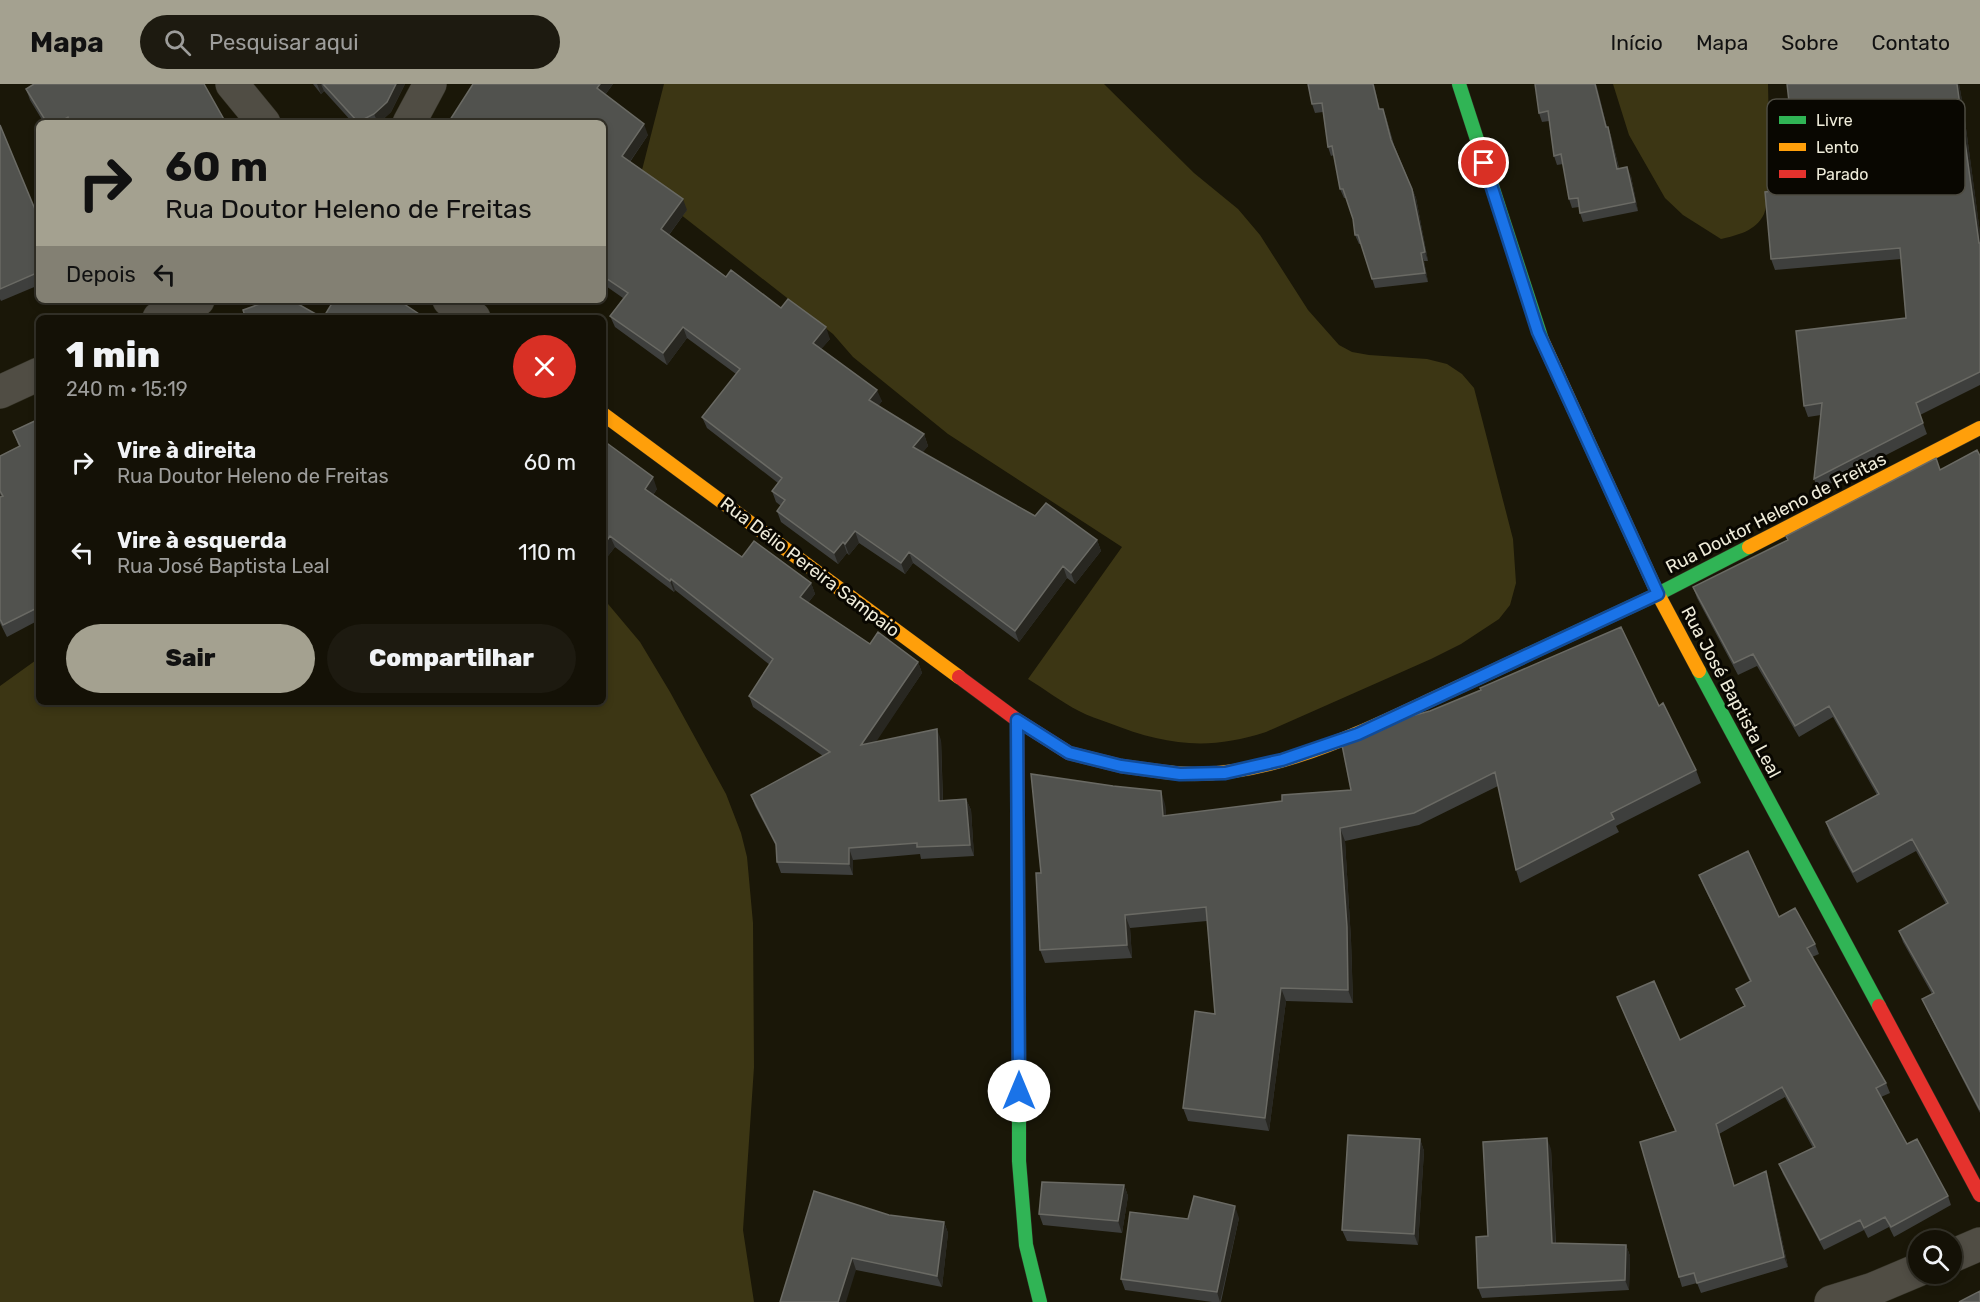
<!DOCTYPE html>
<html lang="pt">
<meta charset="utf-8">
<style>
:root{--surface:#141106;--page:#1d1a10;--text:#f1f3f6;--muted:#9d9d9b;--line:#333128;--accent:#a4a190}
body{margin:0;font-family:Rubik,sans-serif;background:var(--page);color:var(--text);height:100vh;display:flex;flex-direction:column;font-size:22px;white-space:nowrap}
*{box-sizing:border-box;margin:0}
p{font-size:20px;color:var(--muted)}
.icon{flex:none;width:33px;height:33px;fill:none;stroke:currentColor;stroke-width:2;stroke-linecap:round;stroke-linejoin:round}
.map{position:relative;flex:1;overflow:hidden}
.side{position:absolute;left:36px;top:231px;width:570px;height:390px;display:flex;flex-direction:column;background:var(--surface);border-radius:9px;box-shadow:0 3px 9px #0003,0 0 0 2px var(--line)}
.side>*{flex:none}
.banner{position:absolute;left:36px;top:36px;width:570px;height:183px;border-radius:9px;box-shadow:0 3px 9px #0003,0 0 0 2px var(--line);background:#a4a190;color:#111;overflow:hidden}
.fabs{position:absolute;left:1908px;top:1146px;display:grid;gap:12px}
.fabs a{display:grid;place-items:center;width:54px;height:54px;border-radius:50%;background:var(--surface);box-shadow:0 3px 9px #0003,0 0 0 2px var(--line);font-size:30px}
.pin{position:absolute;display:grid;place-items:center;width:51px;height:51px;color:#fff;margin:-26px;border:3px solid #fff;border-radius:50%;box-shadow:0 2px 6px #0007}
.me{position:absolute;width:66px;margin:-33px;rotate:0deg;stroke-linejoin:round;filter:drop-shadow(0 0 4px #0008)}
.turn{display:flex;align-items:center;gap:21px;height:126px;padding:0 30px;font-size:27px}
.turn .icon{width:78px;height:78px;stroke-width:2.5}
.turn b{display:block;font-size:42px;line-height:51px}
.then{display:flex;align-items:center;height:57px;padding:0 30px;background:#0003;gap:12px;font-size:22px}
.round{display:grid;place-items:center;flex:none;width:63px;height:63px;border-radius:32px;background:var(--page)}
.overview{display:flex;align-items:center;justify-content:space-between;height:102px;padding:0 30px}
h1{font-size:36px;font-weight:800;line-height:45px}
.primary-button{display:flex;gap:12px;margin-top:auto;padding:12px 30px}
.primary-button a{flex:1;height:69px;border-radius:36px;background:var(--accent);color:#111;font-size:24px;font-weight:800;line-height:69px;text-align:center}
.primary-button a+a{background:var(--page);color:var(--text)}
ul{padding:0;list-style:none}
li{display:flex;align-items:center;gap:18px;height:90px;padding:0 30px}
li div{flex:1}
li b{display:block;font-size:22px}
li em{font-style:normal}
header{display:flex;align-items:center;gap:36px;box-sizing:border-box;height:84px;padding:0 30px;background:var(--accent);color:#111}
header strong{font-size:28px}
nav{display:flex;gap:33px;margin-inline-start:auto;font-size:21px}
.search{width:420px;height:54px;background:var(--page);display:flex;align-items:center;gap:15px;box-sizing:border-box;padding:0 21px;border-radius:33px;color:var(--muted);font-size:22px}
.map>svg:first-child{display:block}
.green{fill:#3c3614}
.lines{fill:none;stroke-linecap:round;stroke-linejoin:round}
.street-casing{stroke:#323023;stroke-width:34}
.fast-casing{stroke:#323023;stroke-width:15}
.slow-casing{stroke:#323023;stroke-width:15}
.jam-casing{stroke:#323023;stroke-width:15}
.street{stroke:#504d44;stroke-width:33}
.fast{stroke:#30b455;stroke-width:14}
.slow{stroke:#ff9f0a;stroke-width:14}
.jam{stroke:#e5322d;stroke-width:14}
.wall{fill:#3e3f3d}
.shaded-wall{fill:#282721}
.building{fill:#51524e;stroke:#6a6a64;stroke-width:1.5}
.route-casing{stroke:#114b97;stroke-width:15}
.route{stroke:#1a73e8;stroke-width:10}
.labels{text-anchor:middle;stroke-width:6;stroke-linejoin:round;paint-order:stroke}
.street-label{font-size:18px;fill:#efecda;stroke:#090701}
.key{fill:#090701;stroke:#4e4c42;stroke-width:1.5}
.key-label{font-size:16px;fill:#efecda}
</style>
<header>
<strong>Mapa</strong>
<div class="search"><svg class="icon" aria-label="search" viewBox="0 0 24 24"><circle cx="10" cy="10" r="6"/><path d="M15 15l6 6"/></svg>Pesquisar aqui</div>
<nav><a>Início</a><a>Mapa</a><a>Sobre</a><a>Contato</a></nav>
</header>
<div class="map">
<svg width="1980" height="1218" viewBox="0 0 1980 1218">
<rect width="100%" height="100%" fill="#1a1708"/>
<path class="green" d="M664,0H1104L1194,89L1238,125L1260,151L1308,226L1339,261L1352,268L1369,271L1427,275L1447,280L1462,290L1474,304L1513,455L1516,499L1510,521L1499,535L1461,560L1431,575L1266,648C1208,667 1165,661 1109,639C1099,635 1088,632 1079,627C1061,618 1045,605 1028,595L1122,463L948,350L853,273L833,250L657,112L645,96L642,86Z
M1613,0H1768C1769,36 1769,71 1767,107C1766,114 1767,123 1764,130C1756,147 1738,151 1721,155L1683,131L1665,114L1629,51Z
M603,514L640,558L670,608L726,710L741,749L747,773L753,839L754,983L743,1146L754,1218H0V602L39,574V618H603Z"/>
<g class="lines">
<defs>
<path id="street" d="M232,0L264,39
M409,39L430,0
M449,216L474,234
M159,234L198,216
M0,308L39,290
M1952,1172L1980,1160
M1831,1218L1873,1205L1918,1186"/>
<path id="fast" d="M1459,0L1542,256
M1529,570L1658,510L1749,463
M1699,587L1879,922
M1019,1003V1077L1026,1161L1040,1218"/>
<path id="slow" d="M1542,256L1658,510L1699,587
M603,330L959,593
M1749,463L1980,344
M1165,688C1252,700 1345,656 1422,620C1458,603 1494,587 1529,570"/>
<path id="jam" d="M959,593L1017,636L1069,669L1121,682L1165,688
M1017,636L1019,1003
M1879,922L1980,1111"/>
</defs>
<use href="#street" class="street-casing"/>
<use href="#fast" class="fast-casing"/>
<use href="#slow" class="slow-casing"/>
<use href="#jam" class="jam-casing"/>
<use href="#street" class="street"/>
<use href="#fast" class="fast"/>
<use href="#slow" class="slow"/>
<use href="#jam" class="jam"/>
</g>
<path class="wall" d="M313,0H405L391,28L379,39H353L324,7L321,10Z
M473,0H613L605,11L648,51L630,78L687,126L669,151L726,193L781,224L830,255L821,265L882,317L878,322L924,350L928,362L922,368L1035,432L1097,456L1101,467L1075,500L1067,494L1019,558L913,479L905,490L859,459L849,471L847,469L838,480L781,438L777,427L781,422L776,418L772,407L778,399L707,344L702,333L736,290L687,254L667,281L615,243L610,232L623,214L603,200V39Z
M1308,0L1380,25L1386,33L1394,61L1416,114L1428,177H1424L1428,198L1375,204L1361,160H1359L1355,151L1353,135L1346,114H1344L1340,105L1334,71L1331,72L1328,63L1323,28L1315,29L1312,20Z
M1596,0L1607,43H1608L1611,52L1619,84L1631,92L1638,127L1583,138L1580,129L1579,123L1572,124L1569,115L1563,80L1557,81L1554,72L1549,37L1542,38L1539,29Z
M1787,0H1959L1963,22L1980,149V301L1920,331L1927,350L1818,406L1814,395L1821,331L1808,333L1804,322L1906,234L1901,175L1775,186L1771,175L1779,106L1791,35Z
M26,5L226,39H44L30,16Z
M0,41L39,135V201L1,217L0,215Z
M39,335V536L7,553L0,539V413H1L0,410V372L19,363L13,347Z
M603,358L657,405L653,411L742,473L811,499L815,510L808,519L870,560L918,578L922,589L875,658L941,656L943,716L966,715L971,726L974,772L921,775L920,770L853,776V791L781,789L777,778V764L755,722L751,711L823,672L753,623L749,612L770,581L675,506L674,508L615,463L604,477L603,476Z
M1980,372V1029L1927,926L1922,915L1932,910L1903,858L1899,847L1946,820L1916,767L1857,799L1830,750L1826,738L1877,711L1833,633L1799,653L1757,582L1738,591L1697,514L1693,503L1788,457L1786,452L1940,386Z
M1659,622L1696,686L1701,699L1616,742L1619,748L1520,799L1516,786L1498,702L1419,741L1345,757L1351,856L1353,919L1286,917L1269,1047L1188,1037L1183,1024L1215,930L1207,837L1130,844L1132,874L1045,879L1040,866L1041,789L1165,720L1166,732L1282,717L1351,706Z
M1699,791L1779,833L1815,860L1819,870L1812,873L1886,999L1890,1009L1881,1013L1907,1060L1948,1112L1951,1121L1894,1153L1889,1143L1868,1154L1864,1146L1824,1166L1783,1090L1779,1080L1813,1064L1785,1013L1719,1050L1734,1102L1769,1097L1788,1183L1701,1209L1697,1199L1682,1203L1679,1193L1675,1047L1617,913L1680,956L1744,922L1736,905L1750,898L1703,801Z
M1420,1055L1424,1067L1418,1161L1347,1157L1342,1146Z
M1551,1065L1556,1159L1626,1161L1630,1172L1629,1206L1482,1214L1478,1204L1488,1152Z
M1124,1101L1128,1112L1122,1149L1043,1141L1039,1130Z
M889,1131L944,1138L948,1149L942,1203L856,1186L780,1218Z
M1239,1134L1221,1218H1212L1125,1206L1121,1195L1188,1135Z"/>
<path class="shaded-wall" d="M317,0H321L324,7L321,10Z
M396,0H405L391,28L379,39H378L374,30Z
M600,0H613L601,16L597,4Z
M1373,0H1374L1382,34L1379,25Z
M1596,0L1598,6L1609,52L1606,43Z
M1957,0H1959L1963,22L1980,149V163Z
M1383,25L1386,33L1394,65L1391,56Z
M644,40L648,51L626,83L622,72Z
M1608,43L1611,52L1621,94L1617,85Z
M1627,83L1631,92L1638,127L1635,118Z
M1412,105L1416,114L1428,177L1425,168Z
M683,115L687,126L665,156L661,145Z
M1421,169L1424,177L1428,198L1425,189Z
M683,243L687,254L667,281L663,269Z
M826,243L830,255L817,270L813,259Z
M877,306L882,317L874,328L869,316Z
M924,350L928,362L918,375L913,363Z
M653,393L657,405L649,416L645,405Z
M855,447L859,459L849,471L845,460Z
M610,452L615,463L604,477L603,474V462Z
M1097,456L1101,467L1075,500L1071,489Z
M843,458L847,469L838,480L834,469Z
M909,468L913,479L905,490L901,479Z
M1063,482L1067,494L1019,558L1015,547Z
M671,495L675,506L674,508L670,497Z
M811,499L815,510L804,524L800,513Z
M918,578L922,589L866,673L861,661Z
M937,645L941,656L943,728L939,717Z
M1161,707L1165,720L1167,745L1163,732Z
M966,715L971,726L974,772L970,761Z
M1340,744L1345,757L1351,856L1353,919L1348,906Z
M849,764L853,776V791L849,780Z
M1125,831L1130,844L1132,874L1127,861Z
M1281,904L1286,917L1269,1047L1265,1034Z
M1547,1054L1551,1065L1556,1170L1552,1159Z
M1420,1055L1424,1067L1418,1161L1414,1150Z
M1766,1087L1769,1097L1788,1183L1784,1173Z
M1124,1101L1128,1112L1122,1149L1118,1137Z
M1235,1122L1239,1134L1220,1218L1217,1208Z
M944,1138L948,1149L942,1203L937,1192Z
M1626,1161L1630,1172L1629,1206L1625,1196Z
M852,1174L856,1186L846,1218H838Z"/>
<path class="building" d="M34,0H204L226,39H70L68,33L58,39H47L26,5Z
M323,0H396L387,18L374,30L358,38Z
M473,0H600L597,4L644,40L622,72L683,115L661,145L726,193L731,186L781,224L788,215L826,243L813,259L877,306L869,316L924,350L913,363L1035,432L1046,419L1097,456L1071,489L1063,482L1015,547L909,468L901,479L855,447L845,460L843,458L834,469L777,427L785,416L772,407L782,394L702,333L740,285L683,243L663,269L610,232L628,209L603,192V39H448Z
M1308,0H1373L1379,25H1383L1391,56L1412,105L1425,168L1421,169L1425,189L1372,195L1358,151H1355L1353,135L1343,105H1340L1332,62L1328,63L1322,19L1312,20Z
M1535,0H1595L1606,43H1608L1617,85L1627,83L1635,118L1580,129L1578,114L1569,115L1561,70L1554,72L1548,27L1539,29Z
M1787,0H1957L1979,159H1980V288L1916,319L1923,339L1814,395L1822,319L1804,322L1796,247L1906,234L1900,164L1771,175L1765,108L1779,106L1776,37L1791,35Z
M0,41L39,135V188L0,205Z
M271,216H291L323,234H230L244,229L243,226Z
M334,216H398L425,234H323Z
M39,335V523L3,541L0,535V413L3,412L0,407V372L20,362L13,347Z
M604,357L653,393L645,405L742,473L754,457L811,499L800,513L870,560L878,548L918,578L861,661L937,645L939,717L966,715L970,761L917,763V759L849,764V780L777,778L776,760L751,711L830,668L749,612L773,575L671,495L670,497L610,452L603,462Z
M1977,366L1980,372V1026L1922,915L1934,909L1899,847L1948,819L1912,755L1853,788L1826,738L1879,710L1829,622L1795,642L1753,570L1734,579L1693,503L1788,456L1786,452L1936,374L1940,386Z
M1621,543L1659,622L1663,619L1696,686L1611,729L1614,735L1516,786L1495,688L1414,729L1340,744L1347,843L1348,906L1281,904L1265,1034L1183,1024L1195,927L1215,930L1206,823L1125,831L1127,861L1040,866L1036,789H1041L1031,690L1113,702L1161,707L1163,732L1282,717V711L1351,706L1342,661L1404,634L1430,627L1481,606L1480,604Z
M1748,767L1779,833L1795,824L1815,860L1807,864L1886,999L1876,1004L1907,1060L1917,1055L1948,1112L1891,1143L1885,1133L1864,1144L1860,1136L1820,1156L1779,1080L1815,1063L1782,1003L1716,1040L1734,1102L1766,1087L1784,1173L1697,1199L1694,1189L1679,1193L1640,1058L1676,1047L1617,913L1654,897L1680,956L1745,922L1736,905L1751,897L1699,791Z
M1348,1051L1420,1055L1414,1150L1342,1146Z
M1547,1054L1552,1159L1626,1161L1625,1196L1478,1204L1476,1153L1488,1152L1483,1058Z
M1042,1098L1124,1101L1118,1137L1039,1130Z
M814,1107L889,1131L944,1138L937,1192L852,1174L838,1218H780Z
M1194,1112L1235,1122L1217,1208L1121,1195L1130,1128L1188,1135Z
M1980,1207V1218H1959Z"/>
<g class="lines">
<defs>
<path id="route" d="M1019,1007L1017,636L1069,669L1121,682L1180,690L1225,689L1282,676L1358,650L1658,510L1538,248L1484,79"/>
</defs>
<use href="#route" class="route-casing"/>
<use href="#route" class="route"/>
</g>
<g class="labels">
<g class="street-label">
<text transform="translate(1776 429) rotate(-27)" y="6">Rua Doutor Heleno de Freitas</text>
<text transform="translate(810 483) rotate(37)" y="6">Rua Délio Pereira Sampaio</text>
<text transform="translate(1731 608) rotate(62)" y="6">Rua José Baptista Leal</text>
</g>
</g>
<rect x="1767" y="15" width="198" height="96" rx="9" class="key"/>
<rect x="1779" y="32" width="27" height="8" fill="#30b455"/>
<rect x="1779" y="59" width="27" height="8" fill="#ff9f0a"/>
<rect x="1779" y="86" width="27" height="8" fill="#e5322d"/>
<g class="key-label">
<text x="1816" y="42">Livre</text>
<text x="1816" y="69">Lento</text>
<text x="1816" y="96">Parado</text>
</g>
</svg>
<div class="fabs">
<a><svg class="icon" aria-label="search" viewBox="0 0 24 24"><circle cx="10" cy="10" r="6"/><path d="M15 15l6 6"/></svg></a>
</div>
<div class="pin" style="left:1484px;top:79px;background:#d93025"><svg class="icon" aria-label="arrive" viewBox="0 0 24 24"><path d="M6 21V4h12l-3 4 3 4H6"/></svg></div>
<svg class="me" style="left:1019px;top:1007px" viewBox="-20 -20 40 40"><circle r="19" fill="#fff"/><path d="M0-13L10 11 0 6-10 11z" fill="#1a73e8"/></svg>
<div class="banner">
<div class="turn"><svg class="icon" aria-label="right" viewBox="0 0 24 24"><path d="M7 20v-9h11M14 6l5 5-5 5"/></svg><div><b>60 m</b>Rua Doutor Heleno de Freitas</div></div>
<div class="then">Depois<svg class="icon" aria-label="left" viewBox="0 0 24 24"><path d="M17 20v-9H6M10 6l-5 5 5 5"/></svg></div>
</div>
<section class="side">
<div class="overview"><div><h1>1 min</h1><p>240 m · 15:19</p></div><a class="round" style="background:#d93025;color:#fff"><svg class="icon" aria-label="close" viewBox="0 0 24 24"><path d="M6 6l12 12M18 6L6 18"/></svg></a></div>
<ul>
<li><svg class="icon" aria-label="right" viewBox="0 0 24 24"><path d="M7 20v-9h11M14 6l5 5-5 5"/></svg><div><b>Vire à direita</b><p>Rua Doutor Heleno de Freitas</p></div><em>60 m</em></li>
<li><svg class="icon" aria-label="left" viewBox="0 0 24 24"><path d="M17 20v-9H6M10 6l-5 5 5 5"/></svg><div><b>Vire à esquerda</b><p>Rua José Baptista Leal</p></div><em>110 m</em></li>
</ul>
<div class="primary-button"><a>Sair</a><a>Compartilhar</a></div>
</section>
</div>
